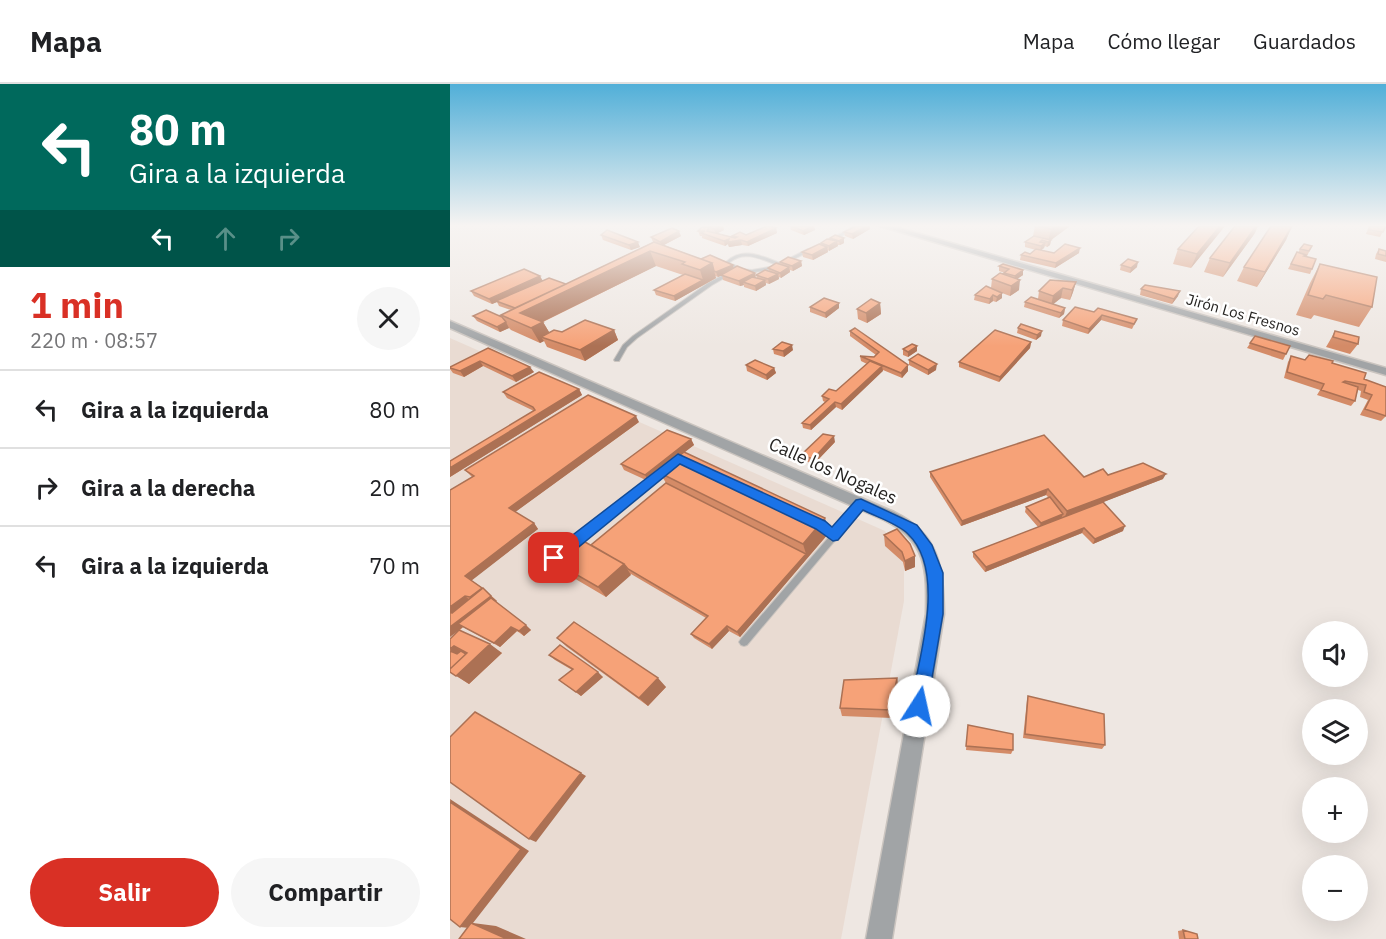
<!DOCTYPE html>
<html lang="es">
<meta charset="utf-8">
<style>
:root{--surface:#fff;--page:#f6f6f6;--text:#202124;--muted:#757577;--line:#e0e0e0;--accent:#d93025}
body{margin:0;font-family:"IBM Plex Sans",sans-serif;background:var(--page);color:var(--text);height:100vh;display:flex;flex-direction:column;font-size:22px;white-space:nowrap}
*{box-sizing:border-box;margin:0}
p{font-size:20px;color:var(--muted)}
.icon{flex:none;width:33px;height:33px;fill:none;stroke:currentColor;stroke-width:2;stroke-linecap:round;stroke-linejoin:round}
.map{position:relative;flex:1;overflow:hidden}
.panel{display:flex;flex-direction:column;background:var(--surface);width:450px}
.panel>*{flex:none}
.top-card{background:#00695c;color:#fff;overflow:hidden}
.fabs{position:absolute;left:852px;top:537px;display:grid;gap:12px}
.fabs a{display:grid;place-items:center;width:66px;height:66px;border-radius:50%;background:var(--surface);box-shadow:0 6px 24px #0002;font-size:30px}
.pin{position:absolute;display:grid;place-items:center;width:51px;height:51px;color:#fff;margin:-26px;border-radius:12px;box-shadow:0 3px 9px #0006}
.me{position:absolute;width:66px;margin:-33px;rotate:10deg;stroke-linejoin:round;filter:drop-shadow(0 0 4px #0008)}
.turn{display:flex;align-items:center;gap:21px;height:126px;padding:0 30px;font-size:27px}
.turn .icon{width:78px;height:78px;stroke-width:2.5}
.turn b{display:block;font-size:42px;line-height:51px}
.lanes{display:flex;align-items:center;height:57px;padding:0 30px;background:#0003;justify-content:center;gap:30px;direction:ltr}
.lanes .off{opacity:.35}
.round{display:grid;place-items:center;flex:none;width:63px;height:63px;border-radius:32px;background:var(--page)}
.head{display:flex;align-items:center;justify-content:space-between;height:102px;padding:0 30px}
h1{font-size:36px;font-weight:700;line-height:45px;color:var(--accent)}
.primary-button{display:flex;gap:12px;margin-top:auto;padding:12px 30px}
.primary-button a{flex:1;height:69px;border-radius:36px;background:var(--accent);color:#fff;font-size:24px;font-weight:700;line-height:69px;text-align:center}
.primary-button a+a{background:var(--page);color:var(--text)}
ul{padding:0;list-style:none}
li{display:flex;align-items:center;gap:18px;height:78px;padding:0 30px;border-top:2px solid var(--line)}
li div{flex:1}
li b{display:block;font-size:22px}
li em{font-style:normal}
header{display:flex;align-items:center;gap:36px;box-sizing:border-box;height:84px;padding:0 30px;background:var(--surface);border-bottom:2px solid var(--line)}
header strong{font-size:28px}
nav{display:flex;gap:33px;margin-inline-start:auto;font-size:21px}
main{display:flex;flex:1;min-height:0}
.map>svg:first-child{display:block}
.built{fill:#e9dbd2}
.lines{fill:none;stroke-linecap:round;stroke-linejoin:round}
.lane-casing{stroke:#cac4bf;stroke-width:2}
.street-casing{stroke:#cac4bf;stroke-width:3}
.lane{fill:#a1a4a6;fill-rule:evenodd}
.street{fill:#a1a4a6;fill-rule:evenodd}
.wall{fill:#d48b67}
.shaded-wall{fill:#ac7154}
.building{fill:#f6a278;stroke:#ac7154;stroke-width:1.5}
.route{fill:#1a73e8;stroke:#114b97;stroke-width:1.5}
.labels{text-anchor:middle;stroke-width:5;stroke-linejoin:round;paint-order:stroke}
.far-street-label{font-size:15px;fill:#262422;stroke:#fff}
.street-label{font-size:18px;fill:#262422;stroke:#fff}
</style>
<header>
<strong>Mapa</strong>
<nav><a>Mapa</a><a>Cómo llegar</a><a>Guardados</a></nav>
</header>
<main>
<section class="panel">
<div class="top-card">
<div class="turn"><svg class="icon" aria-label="left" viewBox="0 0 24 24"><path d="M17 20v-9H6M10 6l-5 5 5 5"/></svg><div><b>80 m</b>Gira a la izquierda</div></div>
<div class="lanes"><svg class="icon" aria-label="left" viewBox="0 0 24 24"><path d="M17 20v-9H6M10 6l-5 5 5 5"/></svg><svg class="icon off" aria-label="ahead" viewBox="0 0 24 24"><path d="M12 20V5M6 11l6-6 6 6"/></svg><svg class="icon off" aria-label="right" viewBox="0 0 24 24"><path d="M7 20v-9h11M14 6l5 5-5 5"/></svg></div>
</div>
<div class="head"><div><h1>1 min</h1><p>220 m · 08:57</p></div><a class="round"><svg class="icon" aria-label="close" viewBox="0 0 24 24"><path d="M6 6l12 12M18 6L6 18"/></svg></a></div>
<ul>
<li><svg class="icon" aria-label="left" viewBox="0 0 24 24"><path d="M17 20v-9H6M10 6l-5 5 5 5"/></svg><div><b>Gira a la izquierda</b></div><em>80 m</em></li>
<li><svg class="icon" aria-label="right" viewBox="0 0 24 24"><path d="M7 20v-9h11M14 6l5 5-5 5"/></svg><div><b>Gira a la derecha</b></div><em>20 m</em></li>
<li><svg class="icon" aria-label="left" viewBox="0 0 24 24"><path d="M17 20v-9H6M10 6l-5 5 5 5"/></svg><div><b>Gira a la izquierda</b></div><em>70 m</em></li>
</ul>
<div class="primary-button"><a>Salir</a><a>Compartir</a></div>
</section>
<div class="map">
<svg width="936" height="855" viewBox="0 0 936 855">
<rect width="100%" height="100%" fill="#eee7e2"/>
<path class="built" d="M0,254L435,447L454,477V517L391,855H0Z"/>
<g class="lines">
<defs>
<path id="lane" d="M405,142H410L380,158L377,157Z
M358,165L362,166L330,182C314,177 296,165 280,178L281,180L289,183V185L277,182L276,178C293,162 311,172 330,179Z
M325,182L327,183V184C313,187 300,190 288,186L290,185L302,186Z
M279,188L283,189L262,201L187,254L177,263L169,277H165L164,276L173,261L183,252L258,199Z
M220,377H224L225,379L89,491L86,492L83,491L82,489L83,487Z
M411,417L415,420L414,422L297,561L294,562L291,561L289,558L291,555L379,453L367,441L368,439H374L383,447L408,418Z"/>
<path id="street" d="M430,142H442L936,284V291Z
M0,237L444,428C490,450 493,484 494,530L442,855H416L476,530C477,486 477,457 434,436L0,244Z"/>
</defs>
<use href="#lane" class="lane-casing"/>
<use href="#street" class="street-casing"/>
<use href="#lane" class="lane"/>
<use href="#street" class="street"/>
</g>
<path class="wall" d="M254,142H273L274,146L267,149L282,153V152L296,151L326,144L327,149L298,162L292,161L279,163L278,160L275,162L252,154V152H250L248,147L254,143Z
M340,142H364L365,146L354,151L341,146Z
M406,142H420V145L403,155L395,152L394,148Z
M585,142H620L601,156L600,161L597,163L595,162L594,164L591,166L604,169H629L605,184L570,176L571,171L580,170L586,166L575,163V158L583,152Z
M775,142L741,184L723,180L728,165Z
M842,142L836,156L807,203L787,197L794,183Z
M919,142H936L930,153L916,150Z
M805,149L773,193L754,188L760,174Z
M151,151L190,163L181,166L153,156Z
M231,152L214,161L251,175L284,184L307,194L306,191L319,187L318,184L330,181V178L351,177L352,182L343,187L340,186V188L331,194L329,193V195L319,200L316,199V201L306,207L294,203V201L290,202L273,196L272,191L268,193L265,192L266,194L225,217L206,211L204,206L233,191L206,182L93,238L99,248L164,246L168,256L135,277L97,263L94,257L90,259L61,246L59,244L50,248L27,237L23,232L52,233L51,231L61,226L49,222L47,218L42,220L24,212L21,207L93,196L116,200L203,158L201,153Z
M380,154H394V159L390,161H388V162L379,167L378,166V168L363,176L353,173L352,168L371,161V159L381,156Z
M862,162L857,172L855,173L862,185L860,190L838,185L847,168L848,169L850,165Z
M929,165L936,167V178L925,175L926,170Z
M553,180L573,191L567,195L569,206L560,212L552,209V214L546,218L543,217L539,220L524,216L525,211L541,204L542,195L554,190L555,189L549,187V182Z
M870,180L922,223L909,243L864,231L861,235L846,231L860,199Z
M671,181L687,183L680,189L670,186Z
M626,198L623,208L620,216L611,214L603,220L615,224L614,230L609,234L574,223L575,218L588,215L589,207Z
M691,205L728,212L722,220L690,211Z
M430,219L431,230L417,239L408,235L407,225Z
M360,223L389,224L376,234L360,228Z
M644,228L687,235L682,245L651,236L638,250L612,242L613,236Z
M568,244L591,252L586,256L567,249Z
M400,247L458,287L452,294L433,286L392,326L386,323L361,346L353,344L352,339L375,318L373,317L372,312L386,307L417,280L411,277L410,272L424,273L426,271L400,252Z
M885,247L908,260L900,270L876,263L879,258Z
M805,252L836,270L833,276L797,264Z
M581,258L580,264L549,298L509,283V278Z
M38,264L84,288L66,298L33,282L14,293L3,289L0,285V283Z
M323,265L343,266L334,273L324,270Z
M453,265L467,267L458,273L453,271Z
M841,272L855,276L882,279L914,295L936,332L931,337L910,331L918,316L910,313L911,307L908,306L905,317L901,322L867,311L870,306L834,294L838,278Z
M459,276L486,286L478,291L459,281Z
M296,281L324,284L326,289L317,296L297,287Z
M129,305L132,311L0,393V377L84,327L57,314L53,308Z
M189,338L65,428L84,439L88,445L21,496L33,504L47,517L46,518L81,546L74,552L67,547L50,563L13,543L10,546L52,569L19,600L0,588V555L8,547L22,393L15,386Z
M241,355L244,361L234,368L375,434L378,450L290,553L279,547L262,565L244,554L241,550L256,534L181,490L156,513L117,490L108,480L141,461L216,399L210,389L233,369L198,397L174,386L171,380Z
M385,358L364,380L352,376L351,371Z
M480,388L634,393L658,391L713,395L653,418L673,447L643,460L632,449L535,488L523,473V468L588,443L575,428L576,423L599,414L596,411L511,442L480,393Z
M434,451L460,460L465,483L455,487L453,478L435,462Z
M107,554L216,603L198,622L117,563Z
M99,571L153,593L131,612L109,596L122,586L105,576Z
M447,594L448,603L442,634L392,632L390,624Z
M578,612L655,661L652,665L573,654L577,616Z
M518,641L563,666L561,670L516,666Z
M733,846L748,855H729L728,847Z"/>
<path class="shaded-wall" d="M273,142L274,146L266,150L264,145Z
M364,142L365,146L354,151L353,147Z
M417,142H420V145L403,155L402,150Z
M605,142H620L601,156L600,161L597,163L601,145Z
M770,142H775L741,184L747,170Z
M806,142H808L805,149L773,193L780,179Z
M842,142L836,156L807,203L815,188Z
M326,144L327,149L298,162L297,158Z
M229,147L231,152L212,162L210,158Z
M394,154V159L390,161L389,157Z
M279,155L291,156L292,161L279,163L278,160L275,162L274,157Z
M387,157L388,162L379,167V162Z
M188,158L190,163L181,166L179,161Z
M595,159L594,164L590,167L591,162Z
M377,163L378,168L363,176L362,171Z
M630,164L629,169L605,184L606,179Z
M200,167L206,182L84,242L93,238L102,253H91L94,257L90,259L81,244L70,229Z
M351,177L352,182L343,187L342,182Z
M688,178L687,183L680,189L681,184Z
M262,179L266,194L225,217L224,212L253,196L250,186Z
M283,181L284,186L268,193L266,188Z
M339,183L340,188L331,194L330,189Z
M573,186V191L564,197L565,192Z
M305,189L306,194L293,198L294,201L290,202L289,197Z
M328,190L329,195L319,200L318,195Z
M90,192L93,197L46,217L47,218L42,220L39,215Z
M315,196L316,201L306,207L305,202Z
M570,196L569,206L560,212L561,202Z
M626,198L623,208L620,216L622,206Z
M613,204L611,214L601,222L603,212Z
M730,207L728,212L722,220L724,215Z
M552,209V214L546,218L547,213Z
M543,211V217L539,220L540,215Z
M389,219V224L376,234L375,229Z
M430,219L431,230L417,239L416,229Z
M615,224L614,230L609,234L611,229Z
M652,231L651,236L638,250L639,245Z
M56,238L59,244L50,248L47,243Z
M164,246L168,256L135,277L130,266Z
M592,247L591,252L586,256L587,251Z
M581,258L580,264L549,298L550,293Z
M342,261L343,266L334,273L333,267Z
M467,262V267L458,273V268Z
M30,277L33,282L14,293L10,287Z
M487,280L486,286L478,291V286Z
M458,281V287L452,294L451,289Z
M432,282L433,287L392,326L391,320Z
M80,283L84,288L66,298L62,292Z
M324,284L326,289L317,296L316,291Z
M129,305L132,311L0,393V384Z
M385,318L386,323L361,346L360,341Z
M186,332L189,338L64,429L59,424Z
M384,352L385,358L364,380L363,375Z
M241,355L244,361L198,397L195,391Z
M716,390L713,395L615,433L617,427Z
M598,405L596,411L511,442L512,437Z
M613,430L611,435L589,444L591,439Z
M375,434L378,450L290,553L287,548L356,470L353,460Z
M84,439L88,445L21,497L15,492Z
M675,442L673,447L643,460L645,455Z
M634,444L632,449L535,488L536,483Z
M465,472V483L455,487V477Z
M174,480L181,491L156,513L148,503Z
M15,512L21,517L2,531L0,529V523Z
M41,512L47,517L14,543L8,540L13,543L0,553V543Z
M76,541L81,546L74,552L69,547Z
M277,542L279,547L262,565L259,560Z
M61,543L67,547L50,563L44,559Z
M40,560L52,569L19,600L5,591Z
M4,562L17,571L13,575L0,566Z
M148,588L153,593L131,612L126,608Z
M208,594L216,603L198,622L189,614Z
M447,594L448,603L442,634L441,626Z
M131,689L136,692L86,758L79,755Z
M0,715L79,767L23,839L46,842L76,855H57L19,844L10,843Z"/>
<path class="building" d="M255,142H273L264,145L259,143L257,147L285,154L287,153L282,152L290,148L296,151L317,142H320L326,144L297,158L291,156L278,158L279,155L274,157L251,149L255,147H248L252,143H258Z
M342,142H363L353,147Z
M406,142H417L402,150L394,148Z
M589,142H605L601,145Z
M749,142H770L747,170L728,165Z
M785,142H806L780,179L760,174Z
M821,142H842L815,188L794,183Z
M920,142H936L933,148L919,146Z
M222,144L229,147L210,158L201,153Z
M157,146L188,158L179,161L151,151Z
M385,151L394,154L389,157L380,154Z
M584,152L601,156L598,158L592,156L590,158L595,159L591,162L575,158Z
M377,155L387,157L379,162L371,159Z
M204,158L262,179L250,186L232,180L235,178L200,167L70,229L93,238L81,244L51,231Z
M369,160L377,163L362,171L352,168Z
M615,160L630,164L606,179L571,171L575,168L580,170L586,165L604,169Z
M854,160L862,162L859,167L850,165Z
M929,165L936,167V172L928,170Z
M847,168L856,171L854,172L866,175L862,185L841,180Z
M260,171L283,181L266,188L264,187L262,179L251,175Z
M338,173L351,177L342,182L330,178Z
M678,175L688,178L681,184L671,181Z
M326,179L339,183L330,189L318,184Z
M553,180L573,186L565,192L554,189L559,185L549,182Z
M870,180L927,193L922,223L876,211L873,215L858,211Z
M287,182L305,189L289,197L271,191Z
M74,185L90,192L39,215L21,207Z
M315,186L328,190L318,195L306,191Z
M550,189L570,196L561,202L542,195Z
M235,190L253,196L224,212L204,206Z
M302,193L315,196L305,202L293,198Z
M99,194L116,200L65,224L46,217Z
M600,196L626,198L622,206L613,204L603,212L589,207Z
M695,201L730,207L724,215L691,205Z
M536,202L552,209L547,213L543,211L540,215L525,211Z
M581,213L615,224L611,229L575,218Z
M374,214L389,219L375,229L360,223Z
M421,215L430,219L416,229L407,225Z
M625,223L644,228L648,224L687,235L684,240L652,231L639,245L613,236Z
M36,226L52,233L56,238L47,243L23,232Z
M135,236L164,246L130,266L91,253L104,246L112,248Z
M571,240L592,247L587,251L568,244Z
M405,244L458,281L451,289L410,272L424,273L429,268L400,247Z
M545,246L581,258L550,293L509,278Z
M885,247L909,253L908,260L883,253Z
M805,252L840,262L836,270L800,259Z
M332,258L342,261L333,267L323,265Z
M462,260L467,262L458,268L453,265Z
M38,264L80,283L62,292L30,277L10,287L0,284V283Z
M468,270L487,280L478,286L459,276Z
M859,271L883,277L882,279L916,289L914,295L936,303V332L915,325L922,311L914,308L916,301L895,297L893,298L908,303L905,317L871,306L874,300L837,288L841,272L855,276Z
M305,276L324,284L316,291L296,281Z
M420,277L432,282L391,320L385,318L360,341L352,339L379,315L372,312L379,305L386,307Z
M89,288L129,305L0,384V377L85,326L83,323L53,308Z
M138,311L186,332L59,424L84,439L15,492L32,504L20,513L15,512L0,523V406L24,392L15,386Z
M217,346L241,355L195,391L171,380Z
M373,350L384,352L363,375L351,371Z
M594,351L634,393L653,385L658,391L693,379L716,390L617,427L598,405L512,437L480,388Z
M234,368L375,434L353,460L210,389Z
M216,399L356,470L287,548L277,542L259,560L241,550L258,532L178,485L174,480L141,461Z
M600,413L613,430L591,439L576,423Z
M653,418L675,442L645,455L634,444L536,483L523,468Z
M447,445L460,460L465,472L455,477L452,468L434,451Z
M135,458L174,480L148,503L108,480Z
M33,504L41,512L0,543V528L2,529Z
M41,514L76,541L69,547L61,543L44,559L8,540Z
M124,538L208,594L189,614L107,554Z
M9,546L40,560L6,592L0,588V585L17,569L4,562L0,565V555Z
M110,561L148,588L126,608L109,596L123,585L99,571Z
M0,567L7,570L11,567L16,570L0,585Z
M447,594L441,626L390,624L394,596Z
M578,612L654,630L655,661L575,650Z
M25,628L131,689L79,755L0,698V653Z
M518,641L563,650V666L516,662Z
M0,718L71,765L10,843L0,835Z
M21,839L57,855H9Z
M733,846L747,850L748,855H735Z"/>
<linearGradient id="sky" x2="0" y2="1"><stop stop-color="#51afd8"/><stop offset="0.54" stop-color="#f7f4f2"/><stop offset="1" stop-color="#f7f4f2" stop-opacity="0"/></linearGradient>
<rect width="936" height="262" fill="url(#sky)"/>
<path class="route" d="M228,370L375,437L382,443L406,416L411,415L467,441L482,461L493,489V530L476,629L469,631L463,629L460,622C469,576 497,487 458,450C447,439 426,433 413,426L388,456L383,457L366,445L230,380L109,479H98L96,474L98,470Z"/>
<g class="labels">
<g class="far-street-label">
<text transform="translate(793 231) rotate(16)" y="5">Jirón Los Fresnos</text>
</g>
<g class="street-label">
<text transform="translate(383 387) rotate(24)" y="6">Calle los Nogales</text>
</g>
</g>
</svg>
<div class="fabs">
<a><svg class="icon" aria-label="sound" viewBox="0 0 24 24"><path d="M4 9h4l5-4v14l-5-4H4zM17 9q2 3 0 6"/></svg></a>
<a><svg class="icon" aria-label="layers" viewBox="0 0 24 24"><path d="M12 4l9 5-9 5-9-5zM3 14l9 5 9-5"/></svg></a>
<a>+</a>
<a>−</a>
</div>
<div class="pin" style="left:104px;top:474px;background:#d93025"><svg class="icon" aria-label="arrive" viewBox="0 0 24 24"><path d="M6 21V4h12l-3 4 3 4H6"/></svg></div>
<svg class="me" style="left:469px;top:622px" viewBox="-20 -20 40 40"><circle r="19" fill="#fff"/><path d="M0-13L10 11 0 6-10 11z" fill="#1a73e8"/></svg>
</div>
</main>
